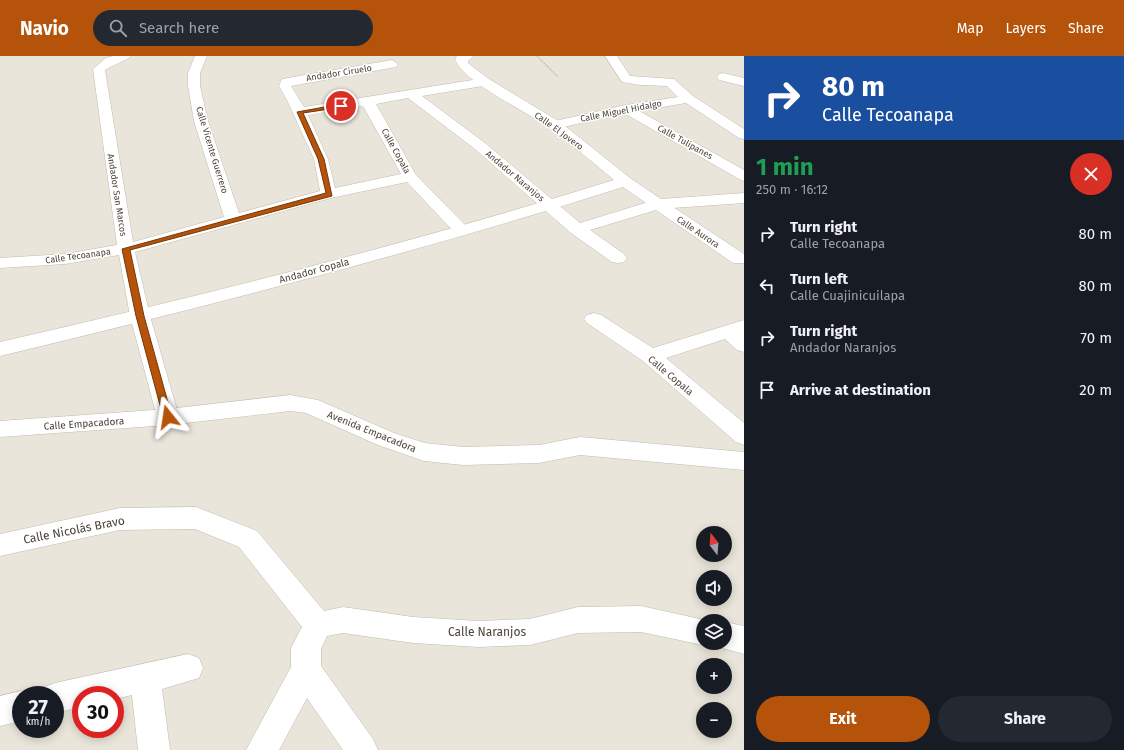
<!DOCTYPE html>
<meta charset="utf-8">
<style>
:root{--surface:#171b24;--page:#242831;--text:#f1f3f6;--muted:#9ea1a6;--accent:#b45309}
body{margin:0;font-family:"Fira Sans",sans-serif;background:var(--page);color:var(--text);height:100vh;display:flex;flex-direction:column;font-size:15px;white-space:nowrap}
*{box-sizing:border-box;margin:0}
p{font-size:13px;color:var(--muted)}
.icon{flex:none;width:22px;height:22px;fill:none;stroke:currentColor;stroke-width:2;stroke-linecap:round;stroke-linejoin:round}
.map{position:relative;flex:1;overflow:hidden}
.details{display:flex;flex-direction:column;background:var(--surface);width:380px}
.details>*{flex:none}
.top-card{background:#1a4fa0;color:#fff;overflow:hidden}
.needle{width:26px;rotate:343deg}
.fabs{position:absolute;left:696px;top:470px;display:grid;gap:8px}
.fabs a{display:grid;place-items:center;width:36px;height:36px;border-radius:50%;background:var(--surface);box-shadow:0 2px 10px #0003;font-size:20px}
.speed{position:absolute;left:12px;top:630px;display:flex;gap:8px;font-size:20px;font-weight:700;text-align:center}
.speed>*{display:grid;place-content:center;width:52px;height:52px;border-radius:50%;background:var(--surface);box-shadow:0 2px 10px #0003;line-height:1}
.speed small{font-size:10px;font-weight:400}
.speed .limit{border:6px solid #d22;background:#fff;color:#111}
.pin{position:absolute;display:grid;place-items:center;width:34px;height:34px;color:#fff;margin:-17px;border:2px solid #fff;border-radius:50%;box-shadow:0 1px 4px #0007}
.me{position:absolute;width:44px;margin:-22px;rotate:345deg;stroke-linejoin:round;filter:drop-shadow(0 0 3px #0008)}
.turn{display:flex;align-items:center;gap:14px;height:84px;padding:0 12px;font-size:18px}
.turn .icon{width:52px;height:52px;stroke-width:2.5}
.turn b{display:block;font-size:28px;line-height:34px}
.round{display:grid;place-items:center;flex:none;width:42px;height:42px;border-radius:21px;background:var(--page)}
.headline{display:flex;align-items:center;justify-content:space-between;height:68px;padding:0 12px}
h1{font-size:24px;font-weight:700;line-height:30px;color:#1e9e55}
.action{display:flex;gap:8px;margin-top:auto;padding:8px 12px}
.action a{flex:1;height:46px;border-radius:24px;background:var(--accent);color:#fff;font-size:16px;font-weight:700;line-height:46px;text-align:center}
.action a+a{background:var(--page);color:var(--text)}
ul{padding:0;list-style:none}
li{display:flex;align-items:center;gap:12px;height:52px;padding:0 12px}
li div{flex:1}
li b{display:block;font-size:15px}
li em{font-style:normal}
header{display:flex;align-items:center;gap:24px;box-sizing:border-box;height:56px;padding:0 20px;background:var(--accent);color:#fff}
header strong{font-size:19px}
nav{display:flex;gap:22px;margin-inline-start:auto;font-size:14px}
.search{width:280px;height:36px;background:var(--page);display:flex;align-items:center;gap:10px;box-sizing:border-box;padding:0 14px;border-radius:22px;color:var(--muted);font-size:15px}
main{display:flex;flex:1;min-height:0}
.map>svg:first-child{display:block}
.residential{fill:#eae5da;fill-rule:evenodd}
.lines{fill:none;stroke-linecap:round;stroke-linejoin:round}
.minor-casing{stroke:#c2bbae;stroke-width:1}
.tertiary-casing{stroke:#c2bbae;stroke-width:1}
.path{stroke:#c4b79f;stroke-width:1.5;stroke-dasharray:1 1;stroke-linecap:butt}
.minor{fill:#fff;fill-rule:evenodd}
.tertiary{fill:#fff;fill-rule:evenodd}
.route{fill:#b45309;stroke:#753606}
.labels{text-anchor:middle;stroke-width:3;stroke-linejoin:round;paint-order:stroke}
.far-street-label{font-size:9px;fill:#4b4439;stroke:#fff}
.street-label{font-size:10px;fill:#4b4439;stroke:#fff}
.near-street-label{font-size:12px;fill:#4b4439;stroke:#fff}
</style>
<header>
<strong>Navio</strong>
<div class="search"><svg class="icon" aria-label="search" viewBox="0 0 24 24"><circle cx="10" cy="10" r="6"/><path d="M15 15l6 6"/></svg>Search here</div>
<nav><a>Map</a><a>Layers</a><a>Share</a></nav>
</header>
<main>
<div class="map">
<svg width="744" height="694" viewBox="0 0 744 694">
<rect width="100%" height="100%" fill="#f6f3ec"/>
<path class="residential" d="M0,0H744V694H0ZM703,477H725V499H703ZM703,521H725V543H703ZM703,565H725V587H703ZM703,609H725V631H703ZM21,639H55V673H21ZM81,639H115V673H81ZM703,653H725V675H703Z"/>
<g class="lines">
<defs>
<path id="minor" d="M113,0H131C128,4 112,9 105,14L133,186L224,161L194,65L188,30V17L195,0H207L200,17V30L208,65L239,157L320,135L314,103L287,44L279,30L282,23L392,4L398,8L396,11L291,30L304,51L485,22L489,23L491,26L489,29L422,40L485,87L580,167L658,143L664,145L744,198V207H733L656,154L590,174L624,198L627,202L624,206L618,207L612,206L571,177L475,93L408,42L376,48L416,119L470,174L468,178L462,179L456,178L407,126L331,142L135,196L150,260L179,361L176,367L168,369L160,367L157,361L130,260L119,199L65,208L0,212V202L65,198L117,189L93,13L106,2ZM363,50L401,118L335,132L328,103L308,59Z
M605,0H617L630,20L674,23L693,40L744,73V83L739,82L686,47L639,55L744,114V125L739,123L624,57L555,73L550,72L548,69L550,66L555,65L626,49L678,41L667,30L640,29L622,26Z
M723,17L744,22V30L719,24L717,21L719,18Z
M594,257L601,259L653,292L744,264V296L737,294L725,283L666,302L744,367V389L736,386L643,305L587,267L584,263L587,259Z
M196,451L257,475L324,555L343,551L413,561L479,565L530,563L578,551L641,550L709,565H703V587H709L703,589L641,576L578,577L530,589L479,591L413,587L343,577L327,580L321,593V610L373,683L378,694H343L307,642L279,694H246L291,611V592L302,571L239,491L195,473L120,474L0,500V478L120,452Z
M725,566L744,570V598L715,590L714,587H725Z
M188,598L199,602L203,612L199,622L162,633L170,694H138L132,639L115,643V639H81V651L55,657V639H41L44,631L55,627Z
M21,635L32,639H21V665L0,670V640Z"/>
<path id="tertiary" d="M457,0H474L468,5V7L489,23L560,66L630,122L661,143L744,137V147L658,153L652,151L623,131C418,196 209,250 0,300V286C206,239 412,187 614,124C593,107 573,89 551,73C530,57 462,26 455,3Z
M290,339L318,344L394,377L425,387L463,391L539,389L580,381L744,396V414L580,399L539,407L463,409L424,405L378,389L306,357L290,355L168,369L0,381V365L168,353Z"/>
</defs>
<use href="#minor" class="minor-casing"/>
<use href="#tertiary" class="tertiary-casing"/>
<path class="path" d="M537,0L558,21"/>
<use href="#minor" class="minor"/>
<use href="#tertiary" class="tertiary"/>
</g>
<path class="route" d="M341,48L343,51L303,57L324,103L332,140L130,194L144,260L172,361L171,364H164L136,260L122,193L326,137L318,103L297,56Z"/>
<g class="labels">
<g class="far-street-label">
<text transform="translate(339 17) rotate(-9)" y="3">Andador Ciruelo</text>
<text transform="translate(621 55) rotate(-11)" y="3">Calle Miguel Hidalgo</text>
<text transform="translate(559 75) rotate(36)" y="3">Calle El Jovero</text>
<text transform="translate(685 86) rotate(29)" y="3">Calle Tulipanes</text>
<text transform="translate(212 94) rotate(73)" y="3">Calle Vicente Guerrero</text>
<text transform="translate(396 95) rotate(61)" y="3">Calle Copala</text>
<text transform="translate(515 120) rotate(40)" y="3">Andador Naranjos</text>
<text transform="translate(117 139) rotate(81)" y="3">Andador San Marcos</text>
<text transform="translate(698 176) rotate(34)" y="3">Calle Aurora</text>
<text transform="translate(78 200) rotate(-8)" y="3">Calle Tecoanapa</text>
</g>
<g class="street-label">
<text transform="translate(314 214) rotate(-15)" y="4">Andador Copala</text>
<text transform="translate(671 319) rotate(40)" y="4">Calle Copala</text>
<text transform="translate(84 367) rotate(-4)" y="4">Calle Empacadora</text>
<text transform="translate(372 375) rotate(22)" y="4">Avenida Empacadora</text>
</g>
<g class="near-street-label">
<text transform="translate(74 474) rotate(-11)" y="4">Calle Nicolás Bravo</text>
<text x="487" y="580">Calle Naranjos</text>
</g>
</g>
</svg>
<div class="fabs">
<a><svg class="needle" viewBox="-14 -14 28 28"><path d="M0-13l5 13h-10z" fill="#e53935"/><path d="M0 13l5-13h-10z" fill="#9ea1a6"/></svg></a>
<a><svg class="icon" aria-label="sound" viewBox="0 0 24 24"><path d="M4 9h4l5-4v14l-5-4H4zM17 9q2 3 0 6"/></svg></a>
<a><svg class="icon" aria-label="layers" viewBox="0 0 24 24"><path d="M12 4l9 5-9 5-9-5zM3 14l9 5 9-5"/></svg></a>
<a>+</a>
<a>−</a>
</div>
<div class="speed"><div>27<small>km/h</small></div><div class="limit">30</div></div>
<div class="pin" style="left:341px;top:50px;background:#d93025"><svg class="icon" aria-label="arrive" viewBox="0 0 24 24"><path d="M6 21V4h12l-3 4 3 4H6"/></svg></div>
<svg class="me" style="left:168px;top:361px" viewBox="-20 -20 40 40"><path d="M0-17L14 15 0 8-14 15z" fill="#b45309" stroke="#fff" stroke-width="4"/></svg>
</div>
<section class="details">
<div class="top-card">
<div class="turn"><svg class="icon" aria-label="right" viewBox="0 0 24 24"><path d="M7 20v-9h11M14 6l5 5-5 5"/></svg><div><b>80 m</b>Calle Tecoanapa</div></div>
</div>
<div class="headline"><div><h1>1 min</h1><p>250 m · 16:12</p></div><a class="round" style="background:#d93025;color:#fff"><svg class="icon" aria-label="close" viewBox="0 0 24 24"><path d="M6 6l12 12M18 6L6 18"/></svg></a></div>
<ul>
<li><svg class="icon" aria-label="right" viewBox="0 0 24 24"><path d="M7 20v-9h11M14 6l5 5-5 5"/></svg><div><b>Turn right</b><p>Calle Tecoanapa</p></div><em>80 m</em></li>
<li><svg class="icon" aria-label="left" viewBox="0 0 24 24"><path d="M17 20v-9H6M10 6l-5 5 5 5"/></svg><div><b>Turn left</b><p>Calle Cuajinicuilapa</p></div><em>80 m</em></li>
<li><svg class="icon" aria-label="right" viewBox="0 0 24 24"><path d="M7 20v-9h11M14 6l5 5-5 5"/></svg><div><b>Turn right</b><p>Andador Naranjos</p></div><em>70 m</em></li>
<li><svg class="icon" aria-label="arrive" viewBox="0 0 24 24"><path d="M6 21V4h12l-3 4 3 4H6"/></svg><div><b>Arrive at destination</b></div><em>20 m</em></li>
</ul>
<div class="action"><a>Exit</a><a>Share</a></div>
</section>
</main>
